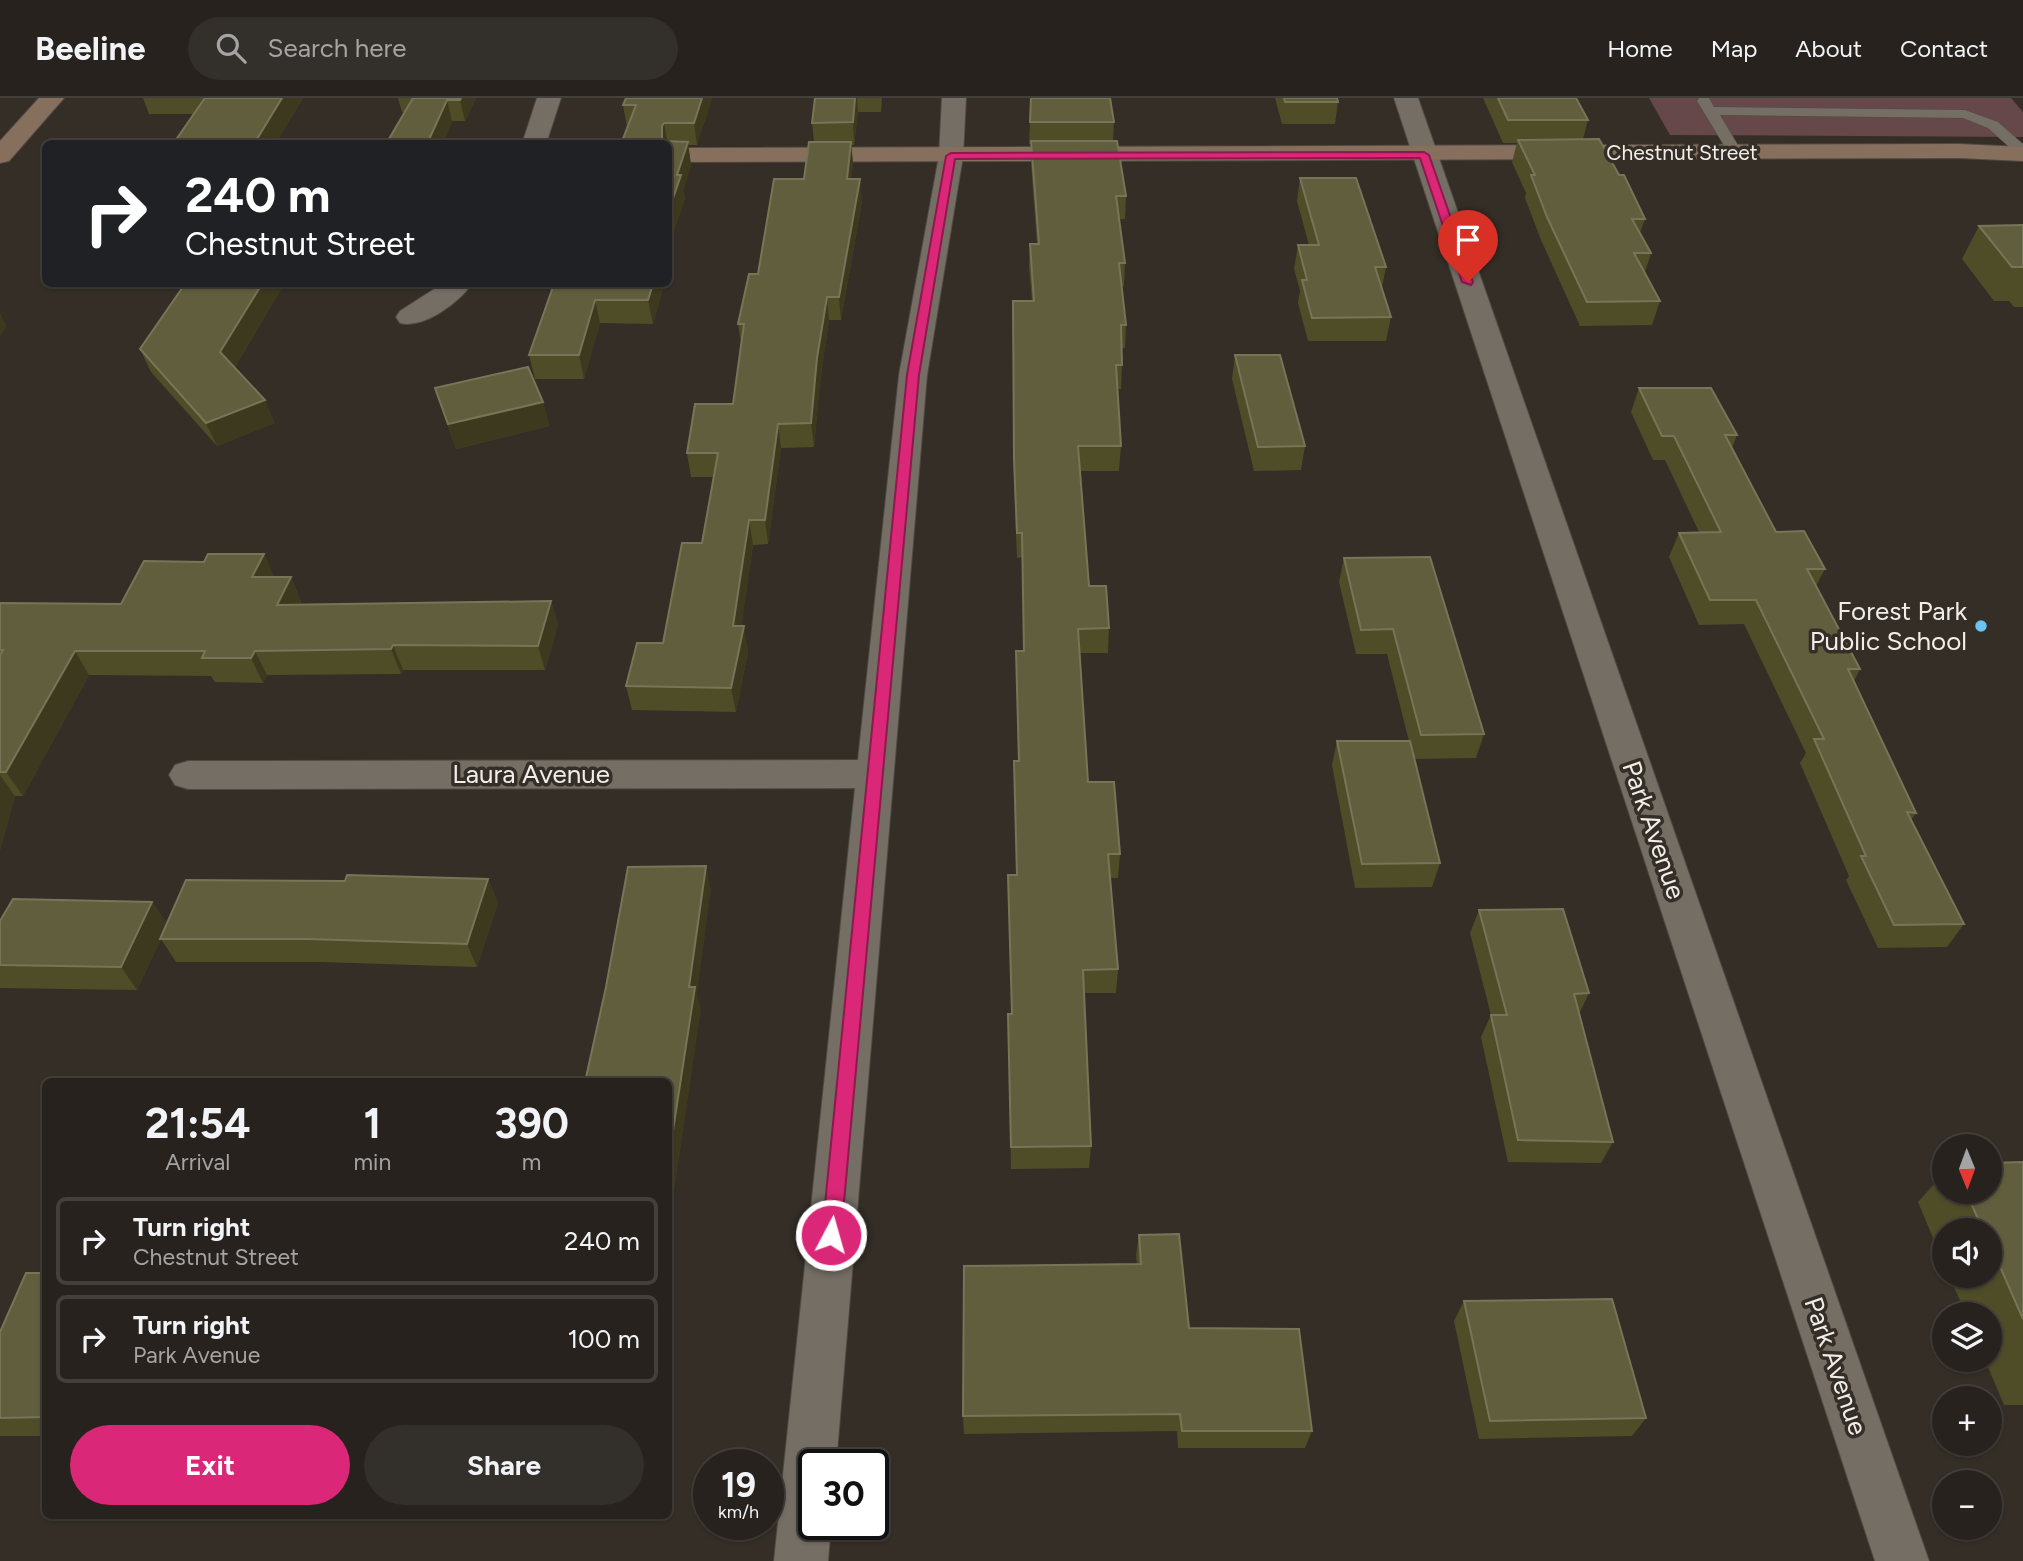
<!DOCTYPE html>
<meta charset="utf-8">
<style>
:root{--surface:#27221d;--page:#332f2a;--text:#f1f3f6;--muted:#a4a4a4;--line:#433f3b;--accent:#db2777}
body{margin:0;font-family:Figtree,sans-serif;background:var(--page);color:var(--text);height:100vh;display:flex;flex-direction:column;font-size:26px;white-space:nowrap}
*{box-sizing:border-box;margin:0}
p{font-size:23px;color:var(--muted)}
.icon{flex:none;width:38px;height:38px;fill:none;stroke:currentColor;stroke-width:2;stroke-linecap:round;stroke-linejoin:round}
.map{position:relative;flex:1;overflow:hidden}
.side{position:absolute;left:42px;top:980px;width:630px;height:441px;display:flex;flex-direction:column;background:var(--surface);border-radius:10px;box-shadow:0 2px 5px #0004,0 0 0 2px var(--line)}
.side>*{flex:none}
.top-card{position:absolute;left:42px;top:42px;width:630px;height:147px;border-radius:10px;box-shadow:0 2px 5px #0004,0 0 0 2px var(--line);background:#202124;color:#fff;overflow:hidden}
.needle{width:46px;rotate:179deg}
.fabs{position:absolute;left:1932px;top:1036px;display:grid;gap:14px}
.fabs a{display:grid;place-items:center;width:70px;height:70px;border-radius:50%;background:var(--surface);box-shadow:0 2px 5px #0004,0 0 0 2px var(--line);font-size:35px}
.speed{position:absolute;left:693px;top:1351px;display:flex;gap:14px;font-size:35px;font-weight:700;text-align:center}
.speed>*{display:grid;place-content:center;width:91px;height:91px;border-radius:50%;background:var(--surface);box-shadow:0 2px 5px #0004,0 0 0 2px var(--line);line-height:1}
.speed small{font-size:18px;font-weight:400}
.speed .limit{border:4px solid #111;border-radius:10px;background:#fff;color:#111}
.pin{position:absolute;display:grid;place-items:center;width:60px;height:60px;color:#fff;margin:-72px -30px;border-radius:50% 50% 50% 0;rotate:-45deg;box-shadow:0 0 7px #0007}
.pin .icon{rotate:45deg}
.me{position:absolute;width:77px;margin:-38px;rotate:6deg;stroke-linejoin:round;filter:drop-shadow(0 0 5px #0008)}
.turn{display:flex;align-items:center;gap:24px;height:147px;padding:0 28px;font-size:32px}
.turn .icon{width:91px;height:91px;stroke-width:2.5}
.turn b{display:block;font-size:49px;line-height:60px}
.eta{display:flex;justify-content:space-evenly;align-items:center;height:119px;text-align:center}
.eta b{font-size:42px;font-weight:700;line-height:49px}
.primary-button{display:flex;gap:14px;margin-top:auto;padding:14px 28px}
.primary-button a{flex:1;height:80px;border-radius:42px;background:var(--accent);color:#fff;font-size:28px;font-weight:700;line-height:80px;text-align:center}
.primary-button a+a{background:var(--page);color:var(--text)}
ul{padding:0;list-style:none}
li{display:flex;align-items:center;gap:21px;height:88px;margin:0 14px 10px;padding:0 14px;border:4px solid var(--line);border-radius:10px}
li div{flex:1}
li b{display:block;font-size:26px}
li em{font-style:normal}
header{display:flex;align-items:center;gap:42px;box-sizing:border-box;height:98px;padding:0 35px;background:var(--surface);border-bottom:2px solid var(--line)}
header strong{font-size:33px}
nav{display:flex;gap:38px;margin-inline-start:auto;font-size:24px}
.search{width:490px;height:63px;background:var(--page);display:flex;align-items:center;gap:18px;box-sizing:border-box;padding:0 24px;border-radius:38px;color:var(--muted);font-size:26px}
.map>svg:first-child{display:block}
.green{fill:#67484a}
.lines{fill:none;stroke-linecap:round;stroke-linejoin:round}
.lane-casing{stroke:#4e4a43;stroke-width:1}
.street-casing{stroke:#4e4a43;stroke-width:2}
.secondary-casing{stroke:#4e4a43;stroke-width:2}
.lane{fill:#746e65;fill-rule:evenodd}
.street{fill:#746e65;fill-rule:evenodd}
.secondary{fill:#876f5e;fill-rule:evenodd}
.wall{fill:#4e4d28}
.shaded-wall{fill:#3c391f}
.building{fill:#605e3d;stroke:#767558;stroke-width:2}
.route{fill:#db2777;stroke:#8e194d;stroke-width:2}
.poi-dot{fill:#6ac3f1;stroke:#342e27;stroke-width:2.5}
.labels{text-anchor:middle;stroke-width:7;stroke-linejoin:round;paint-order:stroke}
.far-street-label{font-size:21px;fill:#f1eee9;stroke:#342e27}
.poi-label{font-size:26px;fill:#f1eee9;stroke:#342e27;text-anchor:end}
.street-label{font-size:26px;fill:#f1eee9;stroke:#342e27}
</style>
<header>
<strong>Beeline</strong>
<div class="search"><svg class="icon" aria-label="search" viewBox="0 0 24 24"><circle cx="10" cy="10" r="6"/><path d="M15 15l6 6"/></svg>Search here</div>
<nav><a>Home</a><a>Map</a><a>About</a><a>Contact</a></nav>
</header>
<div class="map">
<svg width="2023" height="1463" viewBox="0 0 2023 1463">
<rect width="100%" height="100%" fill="#342e27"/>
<path class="green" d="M1649,0H2011L2023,14V39L1670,37Z"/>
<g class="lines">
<defs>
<path id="lane" d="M1699,0H1709L1714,9L1965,12L1998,24L2023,46V58L2018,57L1988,30L1963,20L1720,17L1742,54L1735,58L1728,54L1697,3Z"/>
<path id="street" d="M537,0H561L546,46H522Z
M942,0H966L963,58L927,277L836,1367H814V1426H831L828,1463H774L855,690L188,691L175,687L169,677L175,667L188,663L858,662L899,277L939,58Z
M1394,0H1418L1929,1463H1875Z
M442,186H472C458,205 424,231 400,225L396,219L400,213Z"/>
<path id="secondary" d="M39,0H64L9,63L0,65V43Z
M1959,46L2023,49V63L1959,60L668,64V50Z"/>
</defs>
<use href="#lane" class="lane-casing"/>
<use href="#street" class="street-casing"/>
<use href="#secondary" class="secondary-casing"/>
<use href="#lane" class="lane"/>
<use href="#street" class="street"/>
<use href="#secondary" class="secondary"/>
</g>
<path class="wall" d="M143,0H303L275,46H173L194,16H149Z
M398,0H476L465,23H452L443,46H386L405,14H402Z
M626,0H712L697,47H688L691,67L683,92L685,100L668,151V46L627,29L623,7Z
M815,0H882L881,14H858L854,47H851L853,66L851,81L862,103L841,222H829L820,284L814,349L781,350L768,446L753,447L741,528L748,553L736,614L632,612L626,588L663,545L702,445L714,379H691L687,355L733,306L741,245L738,226L758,176L804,81L814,44L812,25Z
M1275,0H1337L1338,4L1335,26H1282Z
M1483,0H1576L1588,22L1583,41L1619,77L1645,121L1640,135L1651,155L1645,174L1660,203L1652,227L1580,228L1541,142L1525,100L1526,95L1512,64L1517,45H1503Z
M1030,24H1114L1113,43L1126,98L1125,121H1119L1125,165L1124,188H1122L1126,227L1125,250H1122V267L1121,291H1117L1121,348L1119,373H1080L1089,488L1109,530L1108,555H1080L1088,684L1120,756L1118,780H1110L1118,871L1116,895H1084L1091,1048L1089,1070L1011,1071L1008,916H1012L1008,777H1016L1014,663H1018L1016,553H1024L1022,459L1017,460L1014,385L1013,203H1032L1029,169L1030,146H1037L1031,66V46H1029Z
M1300,80L1386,169L1382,190L1391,219L1386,243H1308L1298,205L1300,193L1294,171L1298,147H1309L1297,103Z
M2023,127V209H2014L2009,203H1994L1962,161L1979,128Z
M284,186L235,269L275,325L217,348L151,274L140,251Z
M554,186H664L653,226L600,225L584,281H535L529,257Z
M1235,257L1305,348L1301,372L1254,373L1232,281Z
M435,290L543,304L549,328L456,351Z
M1639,290L1737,337L1732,350L1776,434L1825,471L1816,488L1860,571L1854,583L1916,715L1911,722L1964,826L1947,849L1878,850L1846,782L1849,778L1800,665L1806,655L1744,526L1699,527L1669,459L1679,435L1699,434L1665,362H1653L1631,314Z
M264,456L274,479H291L301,504L300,506L551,503L558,527L545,572H403L401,576L267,577L263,585L215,584L211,578L89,577L23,698H15L0,752V505L121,506Z
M1344,460L1484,636L1476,660L1414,661L1440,765L1432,789L1355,790L1332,667L1337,643H1409L1387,556H1356L1339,484Z
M488,781L498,805L477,869L320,864H176L161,841L137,892L0,890V823L152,804L167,826L345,783Z
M1479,812L1589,895L1579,916L1613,1044L1601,1065L1508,1064L1481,939L1491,917L1470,835Z
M2023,1064V1307H2004L1985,1262H1990V1216H1966L1949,1178H1990V1132H1944V1166L1918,1104L1944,1075V1094H1990Z
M1139,1137L1189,1230L1312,1333L1305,1350H1178L1177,1333L964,1336L963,1318L1137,1166L1136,1157Z
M46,1175V1338H0V1234Z
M1464,1203L1646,1320L1632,1338L1479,1341L1454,1223Z"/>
<path class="shaded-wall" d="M282,0H303L275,46H254Z
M461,0H476L465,23L460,2Z
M702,0H712L697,47L694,25Z
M855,0H857L858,14L854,47L853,24Z
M447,2L452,23L443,46H427Z
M664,25L668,46H663L662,28Z
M688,44L691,67L683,92L685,100L668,151V115L677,77Z
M851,44L853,66L849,103L847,81Z
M860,81L862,103L841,222L839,199Z
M262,186H284L230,277L220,254Z
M653,186H664L653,226L648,202Z
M827,199L829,222L820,284L814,349L811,325L817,260Z
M595,202L600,225L584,281L579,257Z
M0,215L7,228L0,238Z
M265,302L275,325L217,348L206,325Z
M543,304L549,328L456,351L448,326Z
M778,326L781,350L768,446L765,422Z
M749,422L753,447L738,553L733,528Z
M264,456L275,480L252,479Z
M291,479L301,504L288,531L277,507Z
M551,503L558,527L545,572L538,548Z
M744,528L748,553L736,614L731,590Z
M393,547L403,572L401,576L391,551Z
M75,553L89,577L23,698L6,674Z
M255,553L267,577L263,585L251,560Z
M0,677L15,698L0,752Z
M706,768L711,792L697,896L701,912L668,1135V1065L689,889Z
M488,781L498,805L477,869L467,846Z
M152,804L168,827L137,892L121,869Z
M668,1287L671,1293L668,1311Z"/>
<path class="building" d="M205,0H282L254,46H173Z
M413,0H461L460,2H447L427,46H386Z
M626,0H702L694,25H664L662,28V43L688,44L677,77H681L668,115V46H621L636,7H623Z
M815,0H855L853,24L812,25Z
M1031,0H1110L1114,24H1030Z
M1284,0H1337L1338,4H1285Z
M1498,0H1576L1588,22H1508Z
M1599,41L1619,77H1624L1645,121H1632L1651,155H1634L1660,203L1587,204L1547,119L1531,77H1535L1518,42Z
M1031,43H1117L1126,98H1116L1125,165H1119L1126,227H1121L1122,267H1116L1121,348H1078L1089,488H1106L1109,530L1078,531L1088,684H1114L1120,756H1108L1118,871L1083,872L1091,1048L1011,1049L1008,916H1012L1008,777H1017L1014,663H1019L1016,553H1024L1022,435H1017L1014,361L1013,203H1034L1030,146H1039Z
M809,44H851L847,81H860L839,199H827L817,260L811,325L778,326L765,422H749L733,528H744L731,590L626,588L637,545H663L682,445H702L718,355H687L695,306H733L744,226H738L749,176H758L774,81H804Z
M1300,80H1356L1386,169H1375L1391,219L1312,220L1302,182H1307L1298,147H1319Z
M2023,127V169H2012L1979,128Z
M185,186H262L220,254L265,302L206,325L140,251Z
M554,186H653L648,202H595L579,257H529Z
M1235,257H1280L1305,348L1258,349Z
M528,269L543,304L448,326L435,290Z
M1639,290H1711L1737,337H1725L1776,434L1804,433L1825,471H1807L1860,571H1848L1916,715L1907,714L1964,826L1894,827L1861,758H1866L1814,641H1824L1756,502H1710L1679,435L1721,434L1674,338H1662Z
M208,456H264L252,479H291L277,507L551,503L538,548L393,547L391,551L255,553L251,560H202L205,553H75L6,674H0V557L3,552H0V505L121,506L144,463L204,464Z
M1430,459L1484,636L1421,637L1393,531L1361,532L1344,460Z
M1337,643H1410L1440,765L1362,766Z
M706,768L689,889H695L668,1065V984H585L606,889L628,769Z
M347,777L488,781L467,846L307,841H160L186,782L345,783Z
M13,801L152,804L121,869L0,867V823Z
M1563,811L1589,895L1574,896L1613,1044L1518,1042L1491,917H1507L1479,812Z
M2023,1064V1221L1990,1146V1132H1983L1966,1094H1990V1065Z
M1179,1136L1189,1230L1299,1231L1312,1333H1182L1180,1316L963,1318L964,1168L1141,1166L1139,1137Z
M26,1175H46V1319L0,1320V1234Z
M1612,1201L1646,1320L1490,1323L1464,1203Z"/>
<path class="route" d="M1424,54L1429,57L1473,184L1471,187L1462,184L1420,60L955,61L919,277L841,1137L838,1143L831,1146L824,1143L822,1137L907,277L946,58L951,55Z"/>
<circle class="poi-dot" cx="1981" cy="528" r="7"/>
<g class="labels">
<g class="far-street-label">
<text x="1682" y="62">Chestnut Street</text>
</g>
<g class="poi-label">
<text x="1967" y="522">Forest Park<tspan x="1967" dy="30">Public School</tspan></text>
</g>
<g class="street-label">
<text x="531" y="685">Laura Avenue</text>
<text transform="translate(1654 732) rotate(71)" y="9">Park Avenue</text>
<text transform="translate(1836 1268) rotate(71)" y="9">Park Avenue</text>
</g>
</g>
</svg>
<div class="fabs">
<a><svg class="needle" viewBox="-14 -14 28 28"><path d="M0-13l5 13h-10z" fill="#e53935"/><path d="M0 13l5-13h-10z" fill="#a4a4a4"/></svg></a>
<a><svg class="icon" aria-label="sound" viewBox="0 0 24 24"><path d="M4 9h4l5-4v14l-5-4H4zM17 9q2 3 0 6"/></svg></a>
<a><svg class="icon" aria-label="layers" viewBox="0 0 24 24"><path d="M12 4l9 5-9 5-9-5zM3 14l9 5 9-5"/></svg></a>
<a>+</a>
<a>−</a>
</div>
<div class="speed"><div>19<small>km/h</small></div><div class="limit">30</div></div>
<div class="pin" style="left:1468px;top:184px;background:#d93025"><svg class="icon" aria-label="arrive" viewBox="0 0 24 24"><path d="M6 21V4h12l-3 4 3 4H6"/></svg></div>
<svg class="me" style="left:831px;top:1137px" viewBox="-20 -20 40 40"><circle r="17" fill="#db2777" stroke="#fff" stroke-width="3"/><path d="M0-11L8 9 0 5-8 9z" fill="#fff"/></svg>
<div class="top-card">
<div class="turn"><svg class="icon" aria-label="right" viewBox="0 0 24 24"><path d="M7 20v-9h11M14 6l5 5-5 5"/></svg><div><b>240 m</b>Chestnut Street</div></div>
</div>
<section class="side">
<div class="eta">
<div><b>21:54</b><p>Arrival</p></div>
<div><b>1</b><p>min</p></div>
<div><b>390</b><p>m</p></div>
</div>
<ul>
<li><svg class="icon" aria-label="right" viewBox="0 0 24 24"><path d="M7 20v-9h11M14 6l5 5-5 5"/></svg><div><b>Turn right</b><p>Chestnut Street</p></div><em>240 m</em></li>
<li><svg class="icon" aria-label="right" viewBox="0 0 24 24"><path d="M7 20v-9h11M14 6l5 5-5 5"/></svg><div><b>Turn right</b><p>Park Avenue</p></div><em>100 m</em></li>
</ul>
<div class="primary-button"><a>Exit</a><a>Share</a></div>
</section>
</div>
